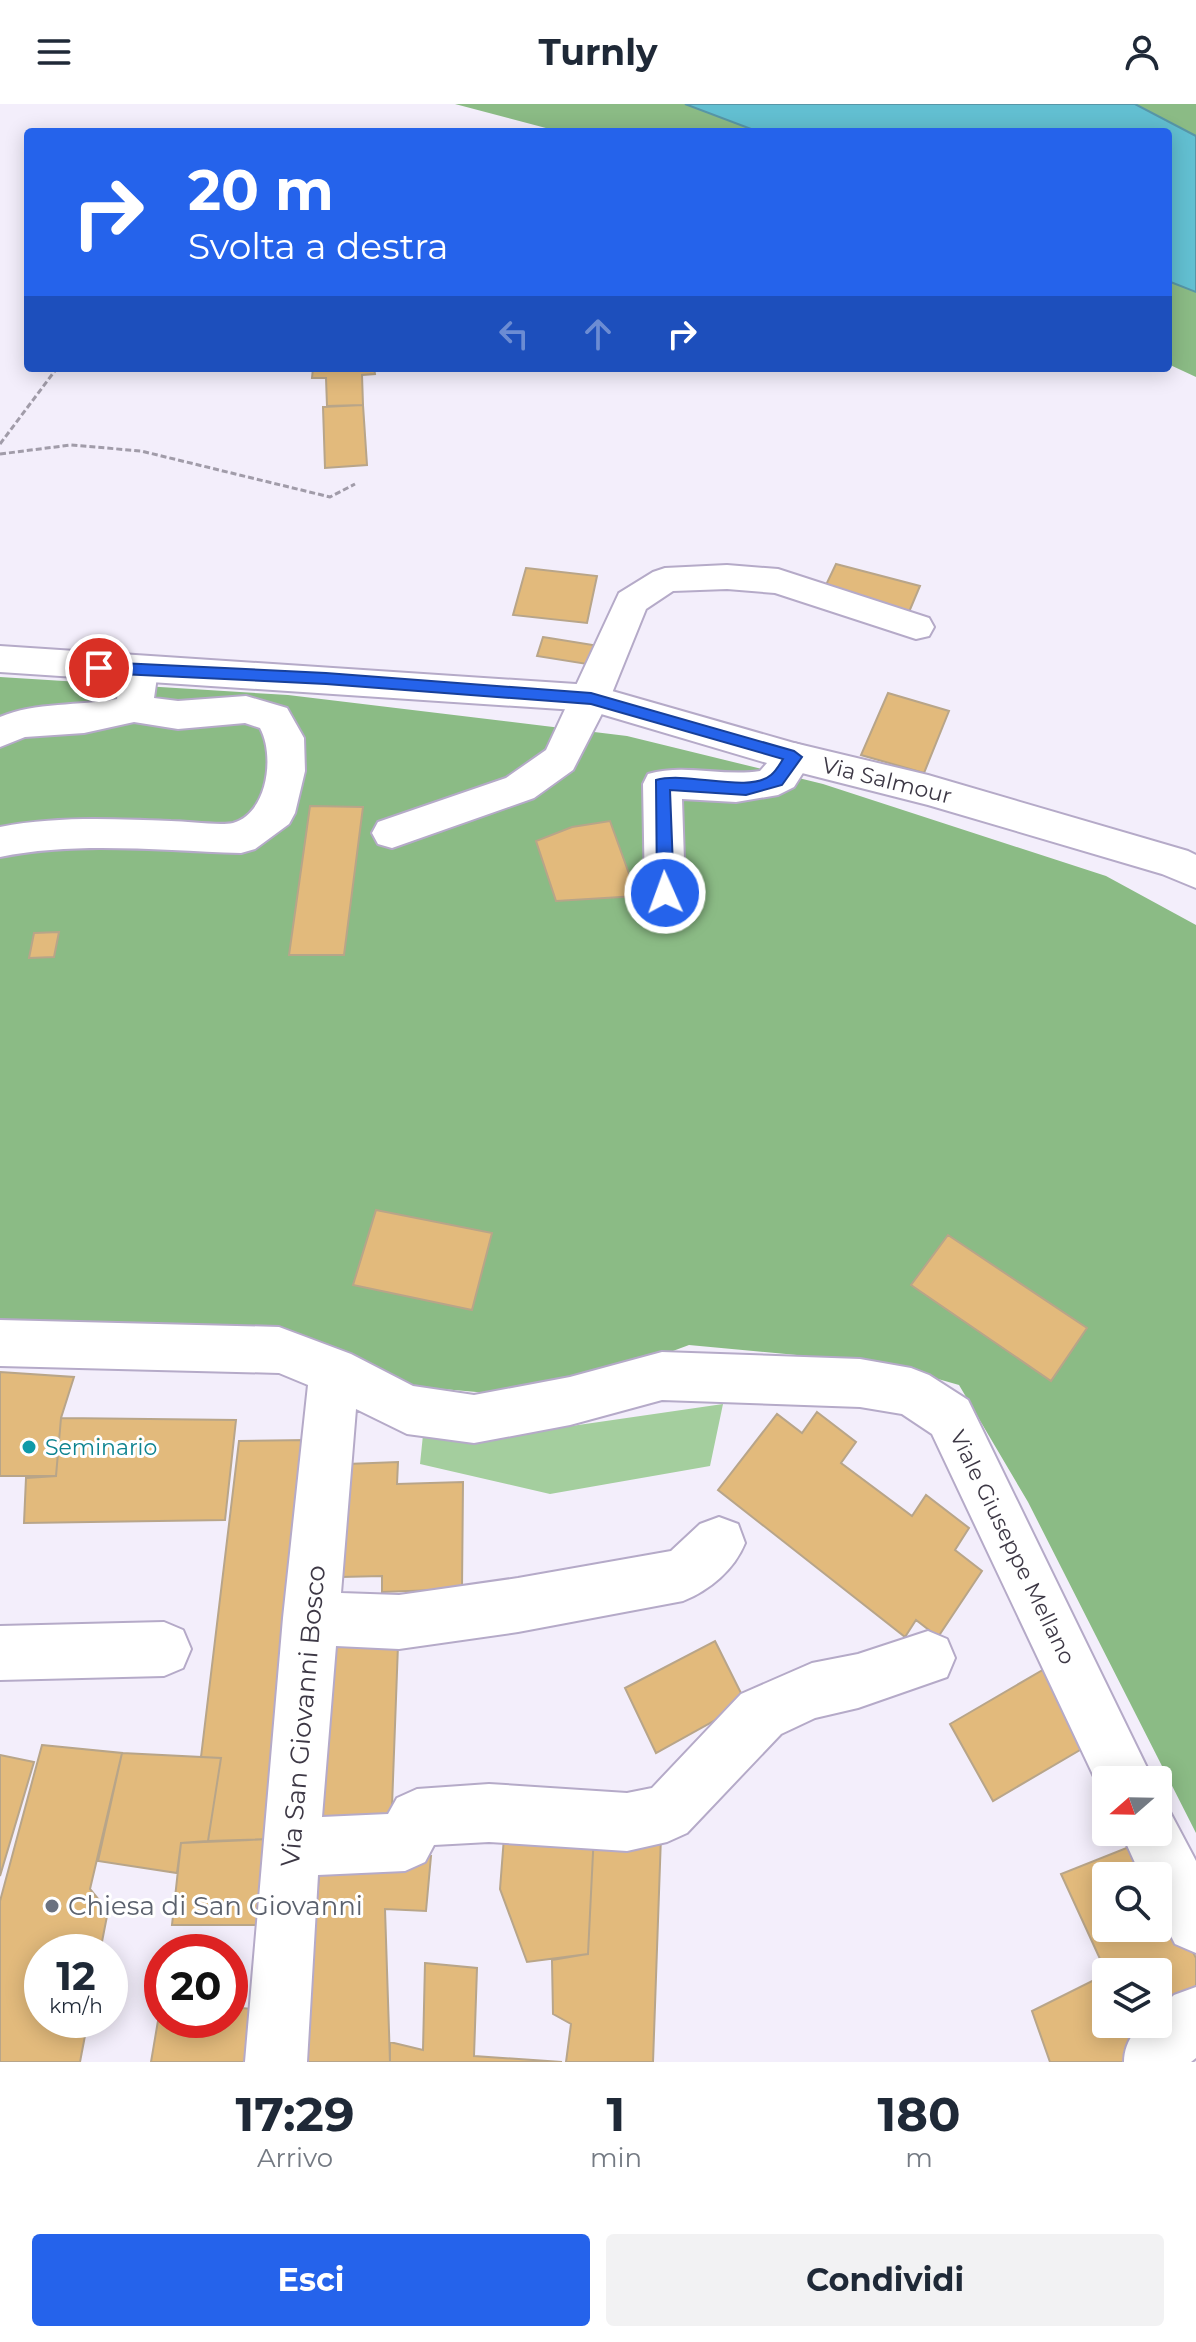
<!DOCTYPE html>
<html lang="it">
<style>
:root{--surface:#fff;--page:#f2f2f3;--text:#1f2937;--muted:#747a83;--accent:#2563eb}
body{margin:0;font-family:Montserrat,sans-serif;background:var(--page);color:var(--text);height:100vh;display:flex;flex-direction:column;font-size:30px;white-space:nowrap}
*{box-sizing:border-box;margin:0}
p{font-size:26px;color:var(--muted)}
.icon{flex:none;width:44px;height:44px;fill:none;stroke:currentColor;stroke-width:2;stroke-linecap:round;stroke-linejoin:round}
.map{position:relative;height:1958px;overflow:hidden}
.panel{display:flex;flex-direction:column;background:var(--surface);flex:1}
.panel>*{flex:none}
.top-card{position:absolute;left:24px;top:24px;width:1148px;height:244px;border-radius:8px;box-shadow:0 4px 20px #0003;background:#2563eb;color:#fff;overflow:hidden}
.needle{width:52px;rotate:250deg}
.controls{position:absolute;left:1092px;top:1662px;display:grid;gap:16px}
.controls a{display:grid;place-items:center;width:80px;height:80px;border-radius:8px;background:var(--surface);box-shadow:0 4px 20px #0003;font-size:40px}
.speed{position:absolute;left:24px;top:1830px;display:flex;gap:16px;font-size:40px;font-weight:700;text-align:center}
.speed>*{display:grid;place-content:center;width:104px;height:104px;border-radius:50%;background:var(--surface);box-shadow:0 4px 20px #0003;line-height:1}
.speed small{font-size:20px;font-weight:400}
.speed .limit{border:12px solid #d22;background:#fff;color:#111}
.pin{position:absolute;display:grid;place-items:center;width:68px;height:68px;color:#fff;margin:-34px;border:4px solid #fff;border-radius:50%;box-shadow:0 2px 8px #0007}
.me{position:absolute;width:88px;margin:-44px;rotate:358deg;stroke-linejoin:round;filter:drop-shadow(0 0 6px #0008)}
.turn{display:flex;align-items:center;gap:28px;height:168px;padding:0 32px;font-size:36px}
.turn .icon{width:104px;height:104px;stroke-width:2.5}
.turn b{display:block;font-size:56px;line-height:68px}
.lanes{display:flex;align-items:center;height:76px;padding:0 32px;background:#0003;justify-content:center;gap:40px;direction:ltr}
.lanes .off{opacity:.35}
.eta{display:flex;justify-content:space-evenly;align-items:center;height:136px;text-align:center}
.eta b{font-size:48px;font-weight:700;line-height:56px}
.cta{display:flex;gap:16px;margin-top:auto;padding:16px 32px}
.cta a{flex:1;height:92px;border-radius:8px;background:var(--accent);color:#fff;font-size:32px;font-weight:700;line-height:92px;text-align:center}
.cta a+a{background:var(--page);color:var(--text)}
header{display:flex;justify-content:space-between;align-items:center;height:104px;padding:0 32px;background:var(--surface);font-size:36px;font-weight:700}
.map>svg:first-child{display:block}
.green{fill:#a4ce9e}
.forest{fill:#8bbb85}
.water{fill:#62bfd1;stroke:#5796a7;stroke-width:2}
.building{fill:#e2ba7c;stroke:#b8a589;stroke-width:2}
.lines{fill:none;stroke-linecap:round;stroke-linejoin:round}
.minor-casing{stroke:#b5aac8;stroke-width:4}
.major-casing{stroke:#b5aac8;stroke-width:4}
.path{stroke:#a19ca9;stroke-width:3;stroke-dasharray:6 3;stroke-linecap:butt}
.minor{fill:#fff;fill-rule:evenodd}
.major{fill:#fff;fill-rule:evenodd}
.route{fill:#2563eb;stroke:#184099;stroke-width:2}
.culture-dot{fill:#0f9aa8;stroke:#fff;stroke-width:3}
.worship-dot{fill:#6b7280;stroke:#fff;stroke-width:3}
.labels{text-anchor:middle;stroke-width:6;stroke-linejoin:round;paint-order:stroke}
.street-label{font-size:22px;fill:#3d3845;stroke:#fff}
.culture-label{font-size:22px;fill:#0d838f;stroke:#fff;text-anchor:start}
.near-street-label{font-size:26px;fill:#3d3845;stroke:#fff}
.near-worship-label{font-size:26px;fill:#5b616d;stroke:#fff;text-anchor:start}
</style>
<header><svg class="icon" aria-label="menu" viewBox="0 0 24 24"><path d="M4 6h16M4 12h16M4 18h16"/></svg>Turnly<svg class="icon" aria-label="person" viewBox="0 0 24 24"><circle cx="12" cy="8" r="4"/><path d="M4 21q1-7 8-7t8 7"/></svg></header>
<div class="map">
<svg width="1196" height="1958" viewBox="0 0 1196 1958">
<rect width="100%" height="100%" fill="#f3eefb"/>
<path class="green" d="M723,1300L710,1362L550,1390L420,1360L424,1321L537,1327Z"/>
<path class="forest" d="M455,0H685L759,28H561Z
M1135,0H1196V32Z
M1168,177L1196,188V273L1168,260Z
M0,573L288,591L627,632L823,680L1106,772L1196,821V1729L1028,1398L959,1281L882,1259L689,1241L576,1283L521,1292L398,1281L0,1217Z"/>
<path class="water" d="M685,0H1135L1196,32V188L1168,177V28H759Z"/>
<path class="building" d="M313,264H374L375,270L362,271L363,301L327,302L326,274H312Z
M363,301L367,361L325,364L323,303Z
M836,460L920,482L909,508L824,485Z
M526,464L597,472L587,519L513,511Z
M543,533L599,542L593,561L537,552Z
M888,589L949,607L924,669L861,651Z
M310,702L363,703L344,851H289Z
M610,717L637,792L556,797L536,737L572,723Z
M59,828L54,853L29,854L34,829Z
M376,1106L492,1129L472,1206L353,1181Z
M948,1131L1087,1224L1051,1277L911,1181Z
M0,1268L74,1273L61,1314L56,1372H0Z
M817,1308L856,1338L841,1359L912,1412L926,1391L969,1424L955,1446L982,1467L938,1533L916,1516L905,1533L718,1386L777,1310L802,1329Z
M61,1314L236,1316L225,1416L24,1419L26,1374L56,1372Z
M307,1336L270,1735L208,1737L221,1654L201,1653L239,1337Z
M398,1358L397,1380L463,1378L462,1485L382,1488V1472L341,1473L347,1360Z
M715,1537L746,1599L656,1649L625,1584Z
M398,1541L391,1729L317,1731L328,1542Z
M1046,1564L1092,1639L993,1697L950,1620Z
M42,1641L122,1649L90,1785L108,1807L100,1848H42V1916H88L80,1958H0V1797Z
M122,1649L221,1654L208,1737L181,1739L177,1769L98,1757Z
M0,1651L34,1658L0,1772Z
M505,1720L594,1729L588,1850L527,1858L500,1785Z
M594,1729L661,1732L653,1958H566L571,1920L553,1910L552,1856L588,1850Z
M270,1735L261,1821H172L181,1739Z
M1139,1739L1155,1772H1106V1824H1158V1777L1196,1854V1904L1130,1958H1050L1032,1907L1106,1870V1920H1158V1868H1106L1061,1770Z
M431,1752L426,1807L385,1805L390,1958H300L321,1754Z
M425,1859L477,1864L474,1952L562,1958H390V1938L423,1946Z
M161,1899L162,1916H230V1903L266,1906L258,1958H151Z"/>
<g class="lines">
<defs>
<path id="minor" d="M727,461L778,465L929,514L934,523L929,532L916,535L775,489L727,485L673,487L646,505L610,594L573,666L534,694L392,744L378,740L372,729L378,718L506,674L546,646L619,489L653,468L665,464Z
M140,553L153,557L158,566L154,594L178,597L246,592L287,604L304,634L305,667L295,709L289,720L255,745L241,749C162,747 78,737 0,753V723C56,712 114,715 171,717C187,717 219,722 233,719C268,709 275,651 260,624L245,619L178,625L134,618L84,629L25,633L0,643V613C35,598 80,602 117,595L122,566L127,557Z
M794,639L807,643L813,653L794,683L778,691L736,698L682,695L685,789L679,800L665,805L651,800L645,789L643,680L648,670C684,659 723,673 760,667L781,643Z
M0,1216L279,1223L351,1250L413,1282L474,1291L570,1273L662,1248L860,1255L911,1264L929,1271L968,1296L1153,1676H1106L1105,1696L932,1330L902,1310L860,1303L662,1296L570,1321L474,1339L407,1330L356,1305L341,1489L399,1491L518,1474L671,1447L700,1420L719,1413L738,1420L745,1439C734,1466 710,1486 683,1497L518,1528L399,1545L336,1542L322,1713L388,1710L397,1694L417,1685L489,1680L627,1689L652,1684L741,1590L812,1559L858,1550L928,1527L947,1535L955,1554L947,1573L858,1604L815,1614L781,1630L687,1729L667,1738L627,1747L489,1738L434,1741L425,1758L405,1767L318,1771L307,1958H245L283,1514L308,1281L279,1269L0,1262Z
M164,1518L183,1526L191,1545L183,1564L164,1572L0,1576V1522Z
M1158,1703L1170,1708L1196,1757V1849L1175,1840L1158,1806V1772H1141L1121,1728H1158Z
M1196,1883V1954L1191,1958H1124C1124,1943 1131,1930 1142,1920H1158V1906L1174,1891Z"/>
<path id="major" d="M0,542L591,581L794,639L928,671L1188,747L1196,751V784L1162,770L928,701L794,667L591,607L0,568Z"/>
</defs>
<use href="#minor" class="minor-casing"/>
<use href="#major" class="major-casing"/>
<path class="path" d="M0,340L57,264
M0,350L71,341L141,347L330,393L355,380"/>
<use href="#minor" class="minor"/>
<use href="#major" class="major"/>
</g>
<path class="route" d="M99,558L326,569L591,589L794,647L802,653L782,681L746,691L670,686L674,789L665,795L657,789L656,676C688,667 748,690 771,671C776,667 780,660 783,655L591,600L326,580L99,569L91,564Z"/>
<circle class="culture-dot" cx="29" cy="1343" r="8"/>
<circle class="worship-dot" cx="52" cy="1802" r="8"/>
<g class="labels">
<g class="street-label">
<text transform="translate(887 676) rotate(14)" y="8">Via Salmour</text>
<text transform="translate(1013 1443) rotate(64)" y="8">Viale Giuseppe Mellano</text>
</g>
<g class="culture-label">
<text x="45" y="1351">Seminario</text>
</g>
<g class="near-street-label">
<text transform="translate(303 1612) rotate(-85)" y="9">Via San Giovanni Bosco</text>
</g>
<g class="near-worship-label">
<text x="68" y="1811">Chiesa di San Giovanni</text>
</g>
</g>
</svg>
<div class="controls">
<a><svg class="needle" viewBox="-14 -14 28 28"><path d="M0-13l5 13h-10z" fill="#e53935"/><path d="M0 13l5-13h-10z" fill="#747a83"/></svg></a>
<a><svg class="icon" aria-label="search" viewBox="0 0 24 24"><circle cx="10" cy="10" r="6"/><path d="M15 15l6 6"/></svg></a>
<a><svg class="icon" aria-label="layers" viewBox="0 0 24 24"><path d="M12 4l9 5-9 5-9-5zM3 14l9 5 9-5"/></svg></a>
</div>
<div class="speed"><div>12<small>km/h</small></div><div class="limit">20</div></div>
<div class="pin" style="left:99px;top:564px;background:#d93025"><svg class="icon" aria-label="arrive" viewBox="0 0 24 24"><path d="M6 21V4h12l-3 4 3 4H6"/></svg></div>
<svg class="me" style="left:665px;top:789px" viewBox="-20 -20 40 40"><circle r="17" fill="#2563eb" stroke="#fff" stroke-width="3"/><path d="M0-11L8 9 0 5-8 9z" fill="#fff"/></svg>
<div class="top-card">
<div class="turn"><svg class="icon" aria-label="right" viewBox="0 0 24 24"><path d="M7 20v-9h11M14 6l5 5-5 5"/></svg><div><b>20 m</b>Svolta a destra</div></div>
<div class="lanes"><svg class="icon off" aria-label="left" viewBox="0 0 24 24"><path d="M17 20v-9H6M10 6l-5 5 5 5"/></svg><svg class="icon off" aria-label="ahead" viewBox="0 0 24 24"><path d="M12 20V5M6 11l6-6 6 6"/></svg><svg class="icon" aria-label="right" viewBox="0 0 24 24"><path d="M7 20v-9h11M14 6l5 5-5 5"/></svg></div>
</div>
</div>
<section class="panel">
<div class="eta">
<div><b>17:29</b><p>Arrivo</p></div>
<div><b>1</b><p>min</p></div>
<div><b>180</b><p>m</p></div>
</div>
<div class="cta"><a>Esci</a><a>Condividi</a></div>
</section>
